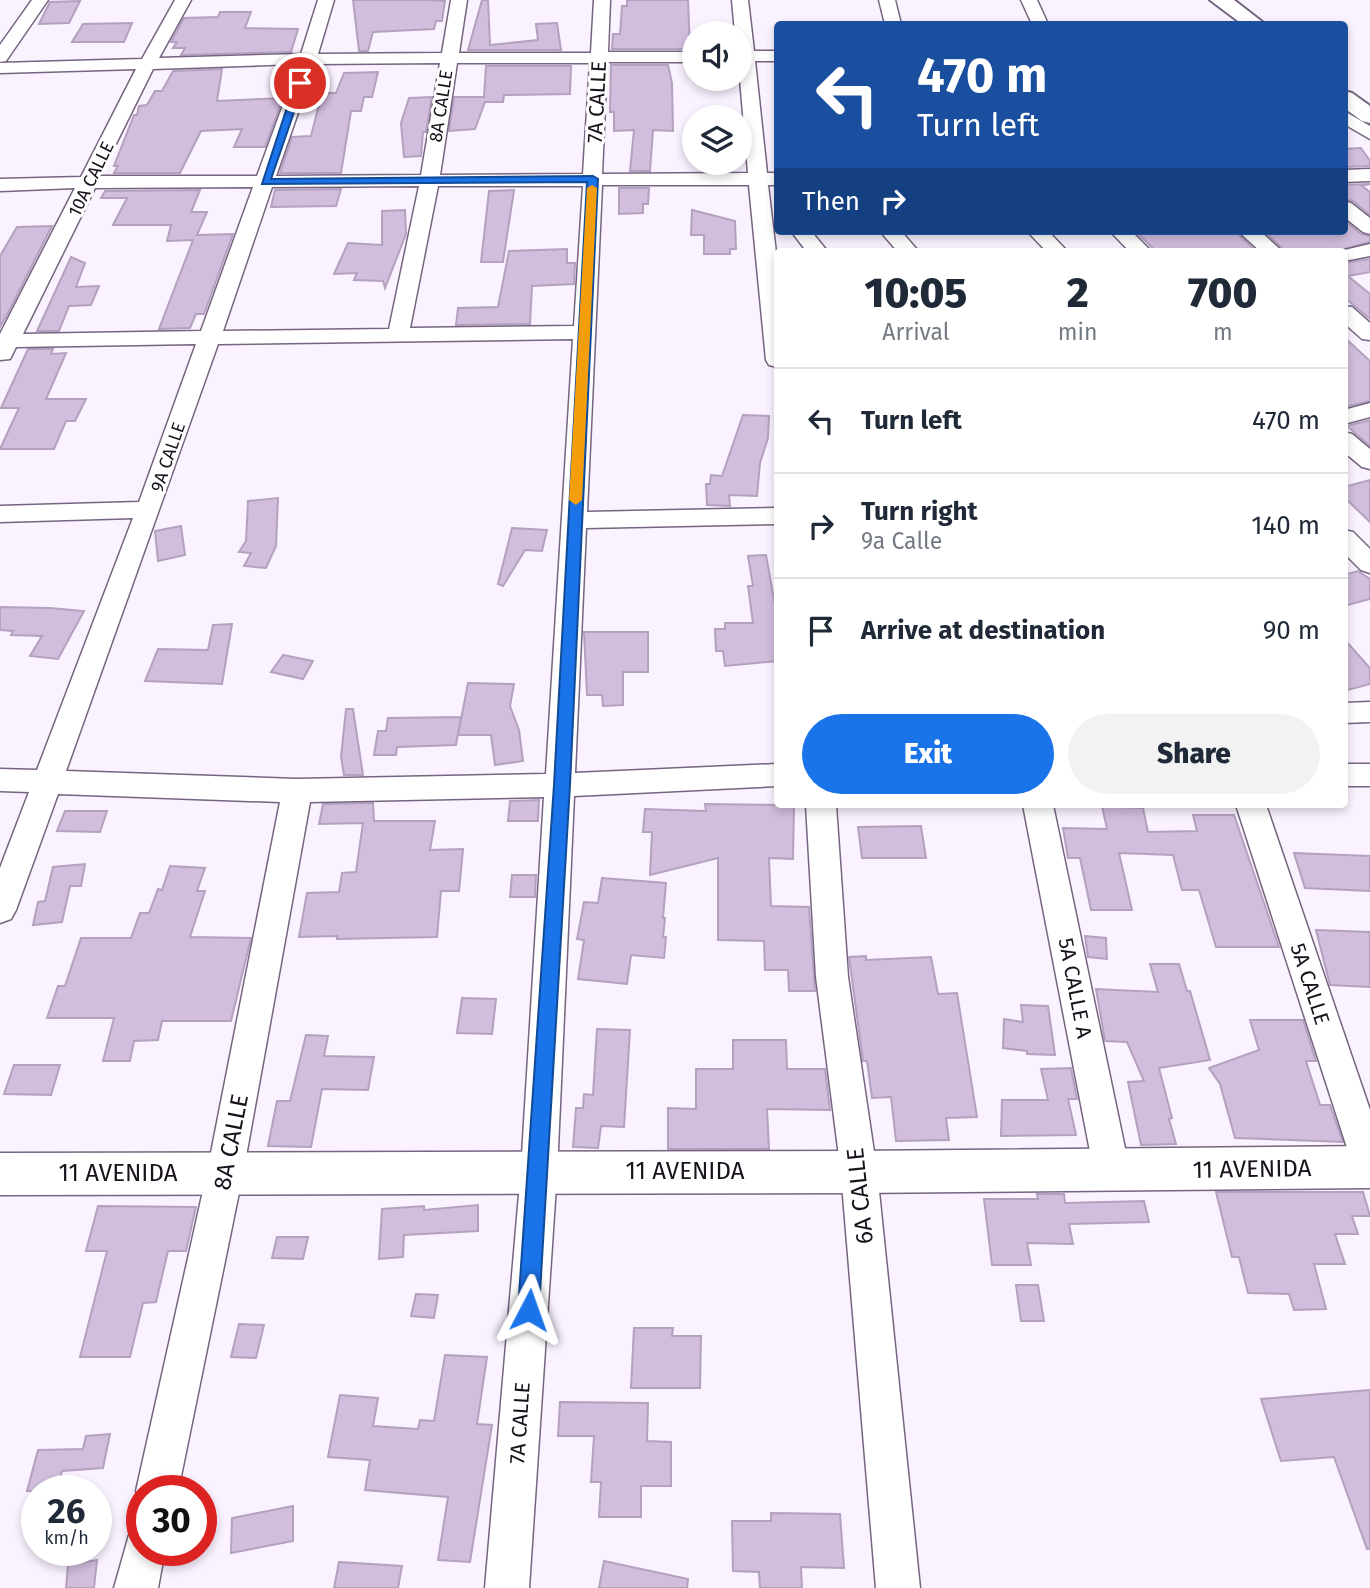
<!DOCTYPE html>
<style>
:root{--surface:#fff;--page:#f2f2f3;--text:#1f2937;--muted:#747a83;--line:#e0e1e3;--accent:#1a73e8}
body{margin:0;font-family:"Fira Sans",sans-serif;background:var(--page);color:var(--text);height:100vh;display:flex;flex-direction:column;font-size:26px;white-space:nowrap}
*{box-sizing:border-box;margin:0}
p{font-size:23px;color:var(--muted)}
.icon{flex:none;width:38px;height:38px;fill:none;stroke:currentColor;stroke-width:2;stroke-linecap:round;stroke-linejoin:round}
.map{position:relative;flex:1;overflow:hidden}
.side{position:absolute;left:774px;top:248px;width:574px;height:560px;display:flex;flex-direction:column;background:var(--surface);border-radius:7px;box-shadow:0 4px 10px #0003}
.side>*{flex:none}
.guide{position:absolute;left:774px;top:21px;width:574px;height:214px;border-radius:7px;box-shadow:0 4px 10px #0003;background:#1a4fa0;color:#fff;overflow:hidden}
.controls{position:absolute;left:682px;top:21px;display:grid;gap:14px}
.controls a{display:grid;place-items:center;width:70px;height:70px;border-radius:50%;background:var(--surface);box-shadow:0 4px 10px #0003;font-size:35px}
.speed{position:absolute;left:21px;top:1475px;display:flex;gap:14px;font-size:35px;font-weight:700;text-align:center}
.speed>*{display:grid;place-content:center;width:91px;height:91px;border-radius:50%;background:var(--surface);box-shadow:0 4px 10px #0003;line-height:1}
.speed small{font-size:18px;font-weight:400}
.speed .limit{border:10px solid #d22;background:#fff;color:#111}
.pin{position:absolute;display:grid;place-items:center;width:60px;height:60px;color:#fff;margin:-30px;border:4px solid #fff;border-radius:50%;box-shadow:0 2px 7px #0007}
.me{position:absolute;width:77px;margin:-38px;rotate:4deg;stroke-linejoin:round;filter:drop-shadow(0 0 5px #0008)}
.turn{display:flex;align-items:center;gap:24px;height:147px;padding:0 28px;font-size:32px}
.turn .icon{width:91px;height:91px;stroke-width:2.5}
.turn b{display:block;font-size:49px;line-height:60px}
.then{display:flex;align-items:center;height:66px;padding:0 28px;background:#0003;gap:14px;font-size:26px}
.eta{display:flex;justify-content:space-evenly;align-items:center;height:119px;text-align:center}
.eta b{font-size:42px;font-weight:800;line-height:49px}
.cta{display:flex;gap:14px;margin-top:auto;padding:14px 28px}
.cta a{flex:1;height:80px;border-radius:42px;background:var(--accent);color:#fff;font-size:28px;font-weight:800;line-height:80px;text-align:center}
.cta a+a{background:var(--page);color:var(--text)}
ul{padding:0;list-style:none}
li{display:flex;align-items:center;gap:21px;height:105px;padding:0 28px;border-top:2px solid var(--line)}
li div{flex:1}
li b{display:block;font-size:26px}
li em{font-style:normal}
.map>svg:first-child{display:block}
.building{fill:#d1bddc;stroke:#b4a0bf;stroke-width:2}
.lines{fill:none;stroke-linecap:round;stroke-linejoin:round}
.minor-casing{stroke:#766480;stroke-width:3}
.tertiary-casing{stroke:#766480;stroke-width:3}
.secondary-casing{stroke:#766480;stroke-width:4}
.minor{fill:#fff;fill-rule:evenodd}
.tertiary{fill:#fff;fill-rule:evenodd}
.secondary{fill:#fff;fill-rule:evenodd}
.route{fill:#1a73e8;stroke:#114b97;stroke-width:2}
.slow{fill:#f59e0b}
.labels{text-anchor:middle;stroke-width:6;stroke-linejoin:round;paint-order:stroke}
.far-street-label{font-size:18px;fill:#19121d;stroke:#fff}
.street-label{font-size:21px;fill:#19121d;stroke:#fff}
.near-street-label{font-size:24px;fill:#19121d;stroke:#fff}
</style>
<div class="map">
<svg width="1370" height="1588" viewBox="0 0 1370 1588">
<rect width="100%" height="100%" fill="#faf2ff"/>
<path class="building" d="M353,0H431L445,1L442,21H436L434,29L373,32L368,51H359Z
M482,0H488L490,45L538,40L536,24L557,23L561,50H468Z
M627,0H688L690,49H612L613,34H620L622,6H627Z
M80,1L69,23L39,24L50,2Z
M220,12H251L245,28L298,29L291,52L181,55L185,48H173L177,42H171L184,18L218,17Z
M132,23L124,42H72L83,24Z
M611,65H668L672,83L673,131L653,130L650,171H630L634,130L614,131V112H610Z
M486,66H571L570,94L504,95L503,102H485L475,129L449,131L454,97H484Z
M222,69L217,101L283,98L265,147H234L242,129L201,131L180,173H114L118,166H114L134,115H137L139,106L147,105L155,91H162L173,71Z
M378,72L372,97H364L361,111H351L341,173H280L292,137L311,136L322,93H336L344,73Z
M432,97L426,132H423L421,156L404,157L401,123L409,98Z
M1361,148L1370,161V166L1344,167V149Z
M1370,184L1362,186L1370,192V215L1353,201L1344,199V185Z
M619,188H649L648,204H643V213L619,214Z
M341,189L336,206L271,207L275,190Z
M200,190L191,212H207L197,235L233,234L204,314H196L190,328L159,329L193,240L167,241L171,225H113L127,198H101L105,191Z
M514,190L503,262H481L489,191Z
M405,210L406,234L385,288L383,281L354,280L357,273L334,274L348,243L382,245V211Z
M692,210L735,221L736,249H730V254H704V235H691Z
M1344,220L1361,234L1370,236V242L1333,252H1286L1264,231H1344Z
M52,226L10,309L0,327V256L17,227Z
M1135,231H1235L1257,252H1157Z
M567,249V263H575L574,284L532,286L530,324L456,325L458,308L498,307L509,251Z
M71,257L85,263L76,287L99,286L91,305L69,306L59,331H37Z
M1370,259V272L1348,276L1370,294V319L1344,297V263Z
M1344,337L1370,361V401L1344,407Z
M28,349H53L51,354L66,353L46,399H86L75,421H66L54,449H0L19,408H1Z
M743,415L769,416L768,438L760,463L757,496L729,495L730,506L707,505L706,484H710L711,475L722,476Z
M1370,420V446L1347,426Z
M1370,480V522L1344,497V487Z
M278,498L276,546L266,568L244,566L251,553L239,552L246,541L248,501Z
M181,526L185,555L158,561L155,531Z
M512,528L547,530L542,551L525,550L503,586L498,584Z
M766,555L777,616V661L725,666L723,651H716L715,629H725V623H753L748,586H753L748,556Z
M1358,571L1370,579V599L1344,606V575Z
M0,607L50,608L84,611L58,659L30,656L42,636L11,635L13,631L0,630Z
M232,624L222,684L145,681L158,649L208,650L213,625Z
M584,632H648V672H623V705L603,706L602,695H587Z
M1344,639L1370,668V684L1344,691Z
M283,655L313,661L303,679L271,672Z
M468,683L514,684L510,706L519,730L523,761L495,765L491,735H458Z
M346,709H353L363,775H344L341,757Z
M461,717L456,745L397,747L396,755H374L378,731H386L388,718Z
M539,800L538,821H508L510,801Z
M373,803L374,821H435L430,850L463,849L459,891H441L437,937L337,939V936L299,937L307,893L339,892L342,873L356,872L363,823L319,824L323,804Z
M705,804L794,805L793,859L769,858L771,906L809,907L815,991H789L788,970H765L764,941L718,940V858L650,875L652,832H643L645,809L706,811Z
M1102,806L1143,808L1148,832L1197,831L1193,815H1234L1279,947H1216L1199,890H1182L1173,855L1119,853L1132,910H1091L1080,858H1068L1063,828L1107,829Z
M65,811H107L100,832L57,831Z
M921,826L926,858H862L858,827Z
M1294,853L1370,856V891L1305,888Z
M85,864L81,886H70L62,922L33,925L38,902L45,901L53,867Z
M170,866L205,868L197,891H205L190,937L251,938L231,1021H162L158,1040L134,1041L130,1061H103L114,1018H47L58,986H65L81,938H131L140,913H149L158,889L162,890Z
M512,875H536L535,897H510Z
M602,878L666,883L663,918H665L663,937H666L664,958L631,955L627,984L578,979L584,940L577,939L584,902L598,903Z
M1316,930L1370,932V987L1330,985Z
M1085,936L1106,938L1107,959L1088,957Z
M866,956V960L931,957L938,994L957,993L977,1117L946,1118L949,1140L896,1141L891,1097L872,1098L867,1061H863L849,957Z
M1150,964H1179L1187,991H1190L1210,1060L1159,1068L1172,1118L1169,1119L1176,1144L1141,1145L1128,1082L1144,1081L1127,1042L1105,1041L1096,989L1158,992Z
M462,998L496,999L492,1034L457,1033Z
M1021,1005L1048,1006L1055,1055L1027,1054V1051L1003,1048L1004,1019L1023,1022Z
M1250,1020H1303L1316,1061H1306L1320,1105H1330L1343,1142L1235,1138L1220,1084L1209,1068L1259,1050Z
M597,1029L630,1030L624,1127L601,1126L598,1148L573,1147L576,1108H583L584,1094L593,1095Z
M306,1035L328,1036L324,1056L374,1057L368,1090L322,1089L311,1147L268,1146L277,1101H290Z
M733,1040H786L787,1069H825L830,1110L767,1109L769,1149H668V1108L696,1109V1069H733Z
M14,1065H60L51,1095L4,1094Z
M1071,1068L1077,1099H1068L1076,1135L1001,1136L1002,1100H1048L1041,1069Z
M1216,1192H1363L1370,1216H1352L1358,1234H1335L1345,1264H1314L1326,1309L1294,1310L1289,1294L1248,1293L1239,1257H1232Z
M1037,1194H1064L1065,1203L1144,1201L1149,1222L1069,1224L1073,1244L1027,1243L1031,1265H992L984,1199H1038Z
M478,1205V1231L404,1235L403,1257L379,1259L382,1209L424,1206V1210Z
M98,1206L196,1207L186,1251H168L156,1302L143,1303L130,1357H80L107,1251H86Z
M277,1237H308L303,1259L272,1258Z
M1016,1285H1038L1044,1321H1021Z
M416,1294L438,1295L434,1318L411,1316Z
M239,1324L264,1325L256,1358L231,1357Z
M634,1328H673L672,1336H701L700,1388H631Z
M445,1355L487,1357L477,1424L492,1425L470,1562L438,1560L448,1497L365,1490L370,1460L328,1457L340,1395L378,1398L373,1426L418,1429L420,1420L434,1421Z
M1370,1390V1549H1367L1334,1457L1281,1461L1261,1399Z
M560,1402L648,1403L647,1441L671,1442V1486H641V1517H599L601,1482H591L594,1436H558Z
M110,1434L103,1468L62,1471L57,1491H27L38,1450L83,1449L86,1436Z
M293,1506V1541L231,1553L232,1518Z
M771,1513L840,1514L844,1568L801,1567L802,1588H760L759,1572L733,1571L732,1521H771Z
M97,1560L94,1588H66L68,1565Z
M604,1561L688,1579L687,1588H599Z
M339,1562L402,1566L398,1588H334Z"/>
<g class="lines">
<defs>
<path id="minor" d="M32,0H48L6,61L0,62V45Z
M175,0H191L159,58L301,54L318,0H334L318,54L442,53L451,0H467L459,53H591L594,0H610L608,52H695V62H607L602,174L748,173L740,79V33H735L732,0H748L754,51H777V61H755L767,173H777V185H768L777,261V367L769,365L766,360L749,185H602L587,512L777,508V524L586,528L575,773L777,764V786L574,796L557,1171L529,1588H485L521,1171L544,797L310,802L243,1173L178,1491H142V1505L136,1491L207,1173L280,802L58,794L16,910L11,919L0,923V868L29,792L0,791V769L37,770L133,518L0,522V506L139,502L196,344L16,347L10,359L0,360V334L75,188L0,191V179L81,177L136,69L0,73V63L142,59ZM440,63L421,175L276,176L315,64ZM457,63H590L583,174L440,175ZM298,64L257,176H100L153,69ZM419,186L389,329L223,331L272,187ZM438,186H583L574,326L410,328ZM253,187L201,331L23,334L95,188ZM573,339L546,774L297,779L66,771L218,344Z
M879,0H895L901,24H885Z
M1021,0H1037L1048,24H1032Z
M1344,111L1370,126V139L1344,124Z
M1370,169V181L1344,182V170Z
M1344,201L1351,203L1370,218V234L1363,232L1344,217Z
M791,231H811L828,252H807Z
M880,231H901L919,252H898Z
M1027,231H1048L1068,252H1047Z
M1110,231H1131L1152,252H1130Z
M1238,231H1260L1283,252H1261Z
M1370,244V256L1344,261V252H1336Z
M1344,306L1352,307L1370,323V340L1362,339L1344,323Z
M1370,403V417L1344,424V410Z
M1344,432L1352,434L1370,449V469L1362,467L1344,452Z
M1344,530L1353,532L1370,549V573L1361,570L1344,553Z
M1370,702V722L1344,723V703Z
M1344,764H1370V786H1344Z
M806,805H836L848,977L877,1172L920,1588H876L841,1172L816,977Z
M1023,805H1053L1130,1172L1125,1184L1112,1189L1099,1184L1094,1172Z
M1236,805H1266L1370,1110V1180L1357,1175L1352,1163Z
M142,1529V1550H165L158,1588H114L129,1535Z"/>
<path id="tertiary" d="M1370,1146V1188L856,1193L0,1195V1153L856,1151Z"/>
<path id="secondary" d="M1210,0H1234L1265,24H1242Z
M1344,91L1352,93L1370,106V123L1362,121L1344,108Z"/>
</defs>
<use href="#minor" class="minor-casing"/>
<use href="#tertiary" class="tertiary-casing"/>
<use href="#secondary" class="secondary-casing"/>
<use href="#minor" class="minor"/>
<use href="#tertiary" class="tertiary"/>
<use href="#secondary" class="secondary"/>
</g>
<path class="route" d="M300,80L304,83L271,179L593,176L598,179L570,785L539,1310L536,1317L529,1320L521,1317L518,1310L554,785L587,182L262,184L295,83Z"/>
<path class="slow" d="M592,185L597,188L582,500L576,505L569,500L587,188Z"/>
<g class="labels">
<g class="far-street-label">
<text transform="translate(441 106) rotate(-81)" y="6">8A CALLE</text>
<text transform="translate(91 179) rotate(-64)" y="6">10A CALLE</text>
<text transform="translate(168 457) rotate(-71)" y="6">9A CALLE</text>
</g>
<g class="street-label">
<text transform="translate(597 102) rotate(-87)" y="7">7A CALLE</text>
<text transform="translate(1310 984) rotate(72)" y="7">5A CALLE</text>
<text transform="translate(1075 988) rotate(79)" y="7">5A CALLE A</text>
<text transform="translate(520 1423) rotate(-86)" y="7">7A CALLE</text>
</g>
<g class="near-street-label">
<text transform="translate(231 1142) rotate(-79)" y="8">8A CALLE</text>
<text transform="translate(1252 1169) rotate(-1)" y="8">11 AVENIDA</text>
<text x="685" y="1179">11 AVENIDA</text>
<text x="118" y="1181">11 AVENIDA</text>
<text transform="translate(860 1196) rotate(-96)" y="8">6A CALLE</text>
</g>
</g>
</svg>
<div class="controls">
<a><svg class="icon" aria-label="sound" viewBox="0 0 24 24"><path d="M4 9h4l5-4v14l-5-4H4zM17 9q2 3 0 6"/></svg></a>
<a><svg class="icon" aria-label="layers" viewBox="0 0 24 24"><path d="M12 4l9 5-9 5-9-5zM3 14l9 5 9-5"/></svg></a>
</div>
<div class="speed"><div>26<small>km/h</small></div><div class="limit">30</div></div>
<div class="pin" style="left:300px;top:83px;background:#d93025"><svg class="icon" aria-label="arrive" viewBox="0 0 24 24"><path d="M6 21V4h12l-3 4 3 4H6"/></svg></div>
<svg class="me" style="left:529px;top:1310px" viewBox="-20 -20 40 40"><path d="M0-17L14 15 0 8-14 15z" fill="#1a73e8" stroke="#fff" stroke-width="4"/></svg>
<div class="guide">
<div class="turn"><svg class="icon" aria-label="left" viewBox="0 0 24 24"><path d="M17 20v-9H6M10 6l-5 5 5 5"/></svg><div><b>470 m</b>Turn left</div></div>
<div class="then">Then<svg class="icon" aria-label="right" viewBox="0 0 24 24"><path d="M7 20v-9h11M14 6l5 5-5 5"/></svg></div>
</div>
<section class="side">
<div class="eta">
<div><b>10:05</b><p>Arrival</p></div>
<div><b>2</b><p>min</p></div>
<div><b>700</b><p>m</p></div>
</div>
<ul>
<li><svg class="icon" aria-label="left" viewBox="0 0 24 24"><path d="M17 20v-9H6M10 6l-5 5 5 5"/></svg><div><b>Turn left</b></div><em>470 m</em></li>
<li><svg class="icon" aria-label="right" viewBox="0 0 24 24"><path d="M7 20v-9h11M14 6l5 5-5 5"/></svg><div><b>Turn right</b><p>9a Calle</p></div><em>140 m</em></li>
<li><svg class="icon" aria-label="arrive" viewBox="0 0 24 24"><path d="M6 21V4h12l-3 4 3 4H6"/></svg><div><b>Arrive at destination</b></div><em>90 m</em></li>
</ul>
<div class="cta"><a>Exit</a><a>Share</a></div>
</section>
</div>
